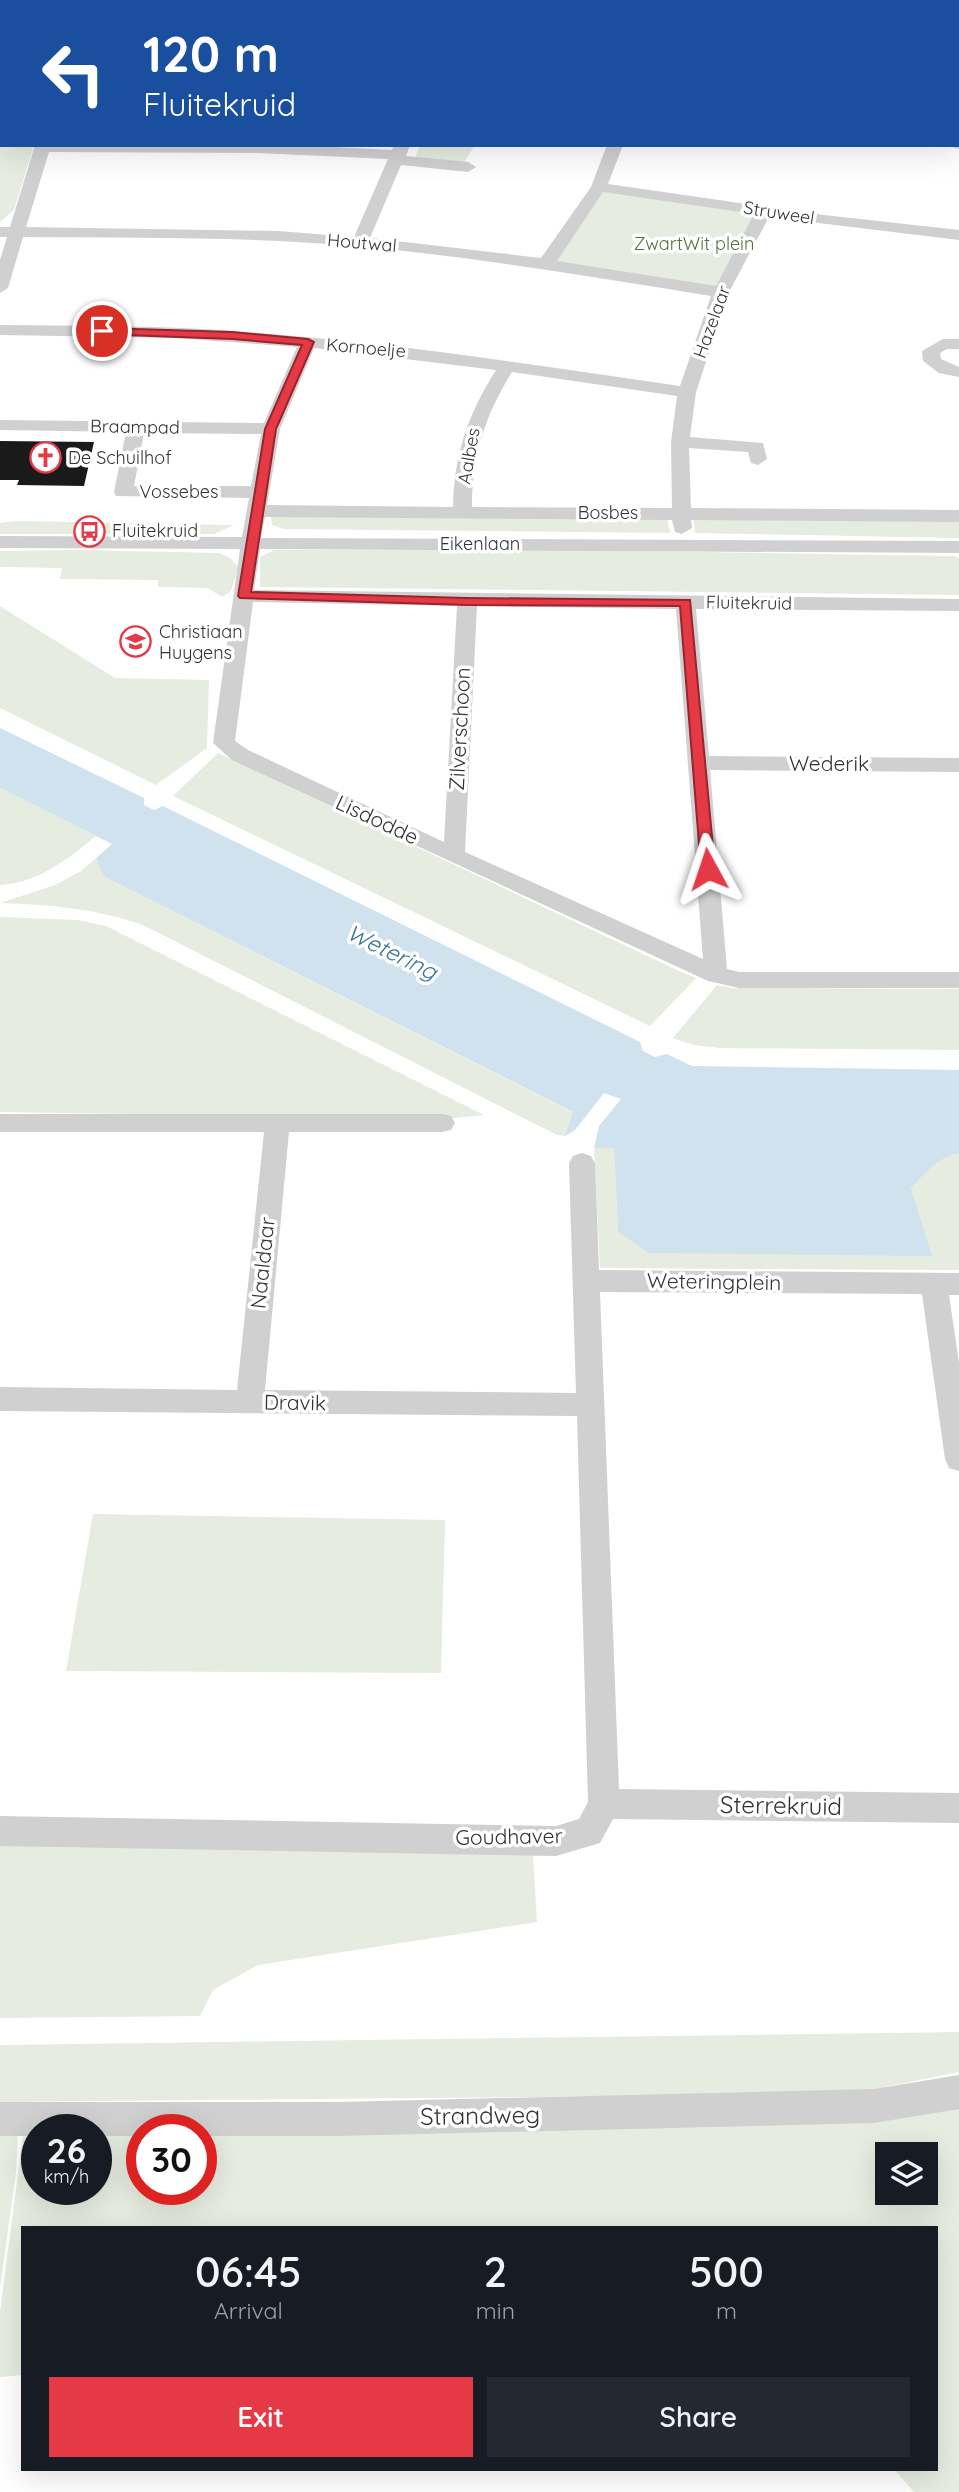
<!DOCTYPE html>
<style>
:root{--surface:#171b24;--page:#242831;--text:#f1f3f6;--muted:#9ea1a6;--accent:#e63946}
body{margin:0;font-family:Quicksand,sans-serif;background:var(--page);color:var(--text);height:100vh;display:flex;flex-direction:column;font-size:26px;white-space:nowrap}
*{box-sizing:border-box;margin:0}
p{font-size:23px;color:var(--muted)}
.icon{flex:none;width:38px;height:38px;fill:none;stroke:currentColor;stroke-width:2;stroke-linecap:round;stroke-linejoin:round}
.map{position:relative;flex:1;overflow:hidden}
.sheet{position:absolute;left:21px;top:2226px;width:917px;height:245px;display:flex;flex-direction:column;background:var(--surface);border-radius:0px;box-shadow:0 7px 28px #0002}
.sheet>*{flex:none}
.top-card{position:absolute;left:0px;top:0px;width:959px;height:147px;box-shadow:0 7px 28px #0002;background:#1a4fa0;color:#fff;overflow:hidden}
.buttons{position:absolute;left:875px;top:2142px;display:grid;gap:14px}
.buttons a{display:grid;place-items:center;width:63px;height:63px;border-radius:0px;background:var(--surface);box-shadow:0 7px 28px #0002;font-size:35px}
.speed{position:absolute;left:21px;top:2114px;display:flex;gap:14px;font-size:35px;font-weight:700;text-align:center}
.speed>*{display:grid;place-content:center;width:91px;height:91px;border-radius:50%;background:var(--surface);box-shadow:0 7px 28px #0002;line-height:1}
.speed small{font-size:18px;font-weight:400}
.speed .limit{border:10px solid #d22;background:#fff;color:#111}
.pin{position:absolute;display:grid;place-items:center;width:60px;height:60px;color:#fff;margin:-30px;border:4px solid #fff;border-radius:50%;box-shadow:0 2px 7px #0007}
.me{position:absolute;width:77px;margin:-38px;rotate:355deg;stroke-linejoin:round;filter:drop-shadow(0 0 5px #0008)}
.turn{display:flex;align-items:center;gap:24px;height:147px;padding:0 28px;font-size:32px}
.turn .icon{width:91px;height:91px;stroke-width:2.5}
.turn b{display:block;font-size:49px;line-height:60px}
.eta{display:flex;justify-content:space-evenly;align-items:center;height:119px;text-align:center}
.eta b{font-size:42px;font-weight:600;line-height:49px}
.cta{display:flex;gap:14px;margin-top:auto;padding:14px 28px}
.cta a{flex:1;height:80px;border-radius:0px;background:var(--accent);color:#fff;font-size:28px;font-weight:600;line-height:80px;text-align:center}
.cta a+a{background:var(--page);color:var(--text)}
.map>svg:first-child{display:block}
.green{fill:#e6ecdf;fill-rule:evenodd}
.water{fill:#cfe2ee}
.building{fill:#1a1a1a}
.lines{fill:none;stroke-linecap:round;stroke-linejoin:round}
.minor{fill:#d0d0d0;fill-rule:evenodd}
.route{fill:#e63946;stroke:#96252e;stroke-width:2}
.labels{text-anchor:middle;stroke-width:7;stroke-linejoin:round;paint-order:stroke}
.far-street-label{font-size:18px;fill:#333;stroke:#fff}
.far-park-label{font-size:18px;fill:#56703f;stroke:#fff}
.far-poi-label{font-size:18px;fill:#333;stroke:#fff;text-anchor:start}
.street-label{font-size:21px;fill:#333;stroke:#fff}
.water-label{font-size:23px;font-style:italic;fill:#3f7597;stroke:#fff}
.near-street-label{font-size:24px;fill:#333;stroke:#fff}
</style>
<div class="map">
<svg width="959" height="2492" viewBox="0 0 959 2492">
<rect width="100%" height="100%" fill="#fff"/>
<path class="green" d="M0,86L2,145H34L14,210L0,222Z
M420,145H475L464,162L415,158Z
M599,187L765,209L721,292L546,264Z
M282,514L667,517L670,533L283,529L272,525L271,517Z
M693,517L959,518V538L695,533Z
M15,521L234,525L214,534H0V523Z
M80,550L220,553L230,558L238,567L231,591L222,597L208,588L158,587V580L60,579L62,568L0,567V551Z
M274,550H578L954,556L959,558V595L260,587V557Z
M0,606L115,678L209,680L207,748L156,785L0,708Z
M218,753L679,971L696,978L650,1026L173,796Z
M0,788L96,836C68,859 38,883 0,885Z
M96,858L103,876L574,1113L565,1136L557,1135L143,925C93,908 52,905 0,903L55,885L81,871Z
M0,917L78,920L106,926L484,1115L444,1119L0,1112Z
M717,985L734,988L959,989V1050L719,1048L694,1045L673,1038Z
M614,1147L618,1232L931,1255L911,1188C924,1175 940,1155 959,1154V1270L600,1268L594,1148Z
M93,1514L445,1520L441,1673L66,1671Z
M0,1845L533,1852L537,1922L258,1965L213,1990L200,2016L0,2018Z
M959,2032V2072L851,2094L0,2102V2045Z
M959,2099V2492H914L894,2469H936V2228H23V2375L0,2377V2312L24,2127ZM37,2130H96V2189H37ZM142,2130H201V2189H142ZM887,2154H926V2193H887Z
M0,2130H18L16,2172L0,2287Z"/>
<path class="water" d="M0,728L144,798V805L154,810L163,806L640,1042L643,1051L655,1057L667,1054L692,1066L959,1070V1154C940,1155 924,1175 911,1188L932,1256L649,1253L618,1232L614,1148H594L599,1126L621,1099L604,1093L575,1130L565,1136L573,1112L103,876L96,858L112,844L0,788Z"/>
<path class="building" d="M0,441L94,442L84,486L17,485L19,480H0Z"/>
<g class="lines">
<path class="minor" d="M14,0H28L13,2Z
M80,0H94V2H80Z
M630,0H644L645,2H631Z
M0,6H2V14H0Z
M957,11H959V19H957Z
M0,48H2L0,61Z
M957,70H959V78H957Z
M957,139L959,149L952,147L950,145H957Z
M35,145H296L392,150L394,145H410L406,156L468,162L476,167L468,172L401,165L370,238L541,258L591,187L607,145H623L608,184L824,215L959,230V240L769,217L729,292L696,392L690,437L763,443L767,459L758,465L751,463L748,452L689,448L691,508L959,510V522L691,520L692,528L682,534L675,532L672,520L265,517L261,538L959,541V553L260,549L254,590L959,599V611L696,609L709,756L959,758V772L710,770L727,969L739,972H959V988H739L708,981L232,760L213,743L240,549L0,548V536L242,537L249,498L116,496L114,492L126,432L0,430V420L264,423L297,347L176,338L0,335V325C78,326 156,325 233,331C383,342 532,364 680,386L711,296C568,273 424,248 279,241C194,237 108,238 23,237L8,288L0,293V260L7,237H0V227H10ZM49,152L258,153L388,159L354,237L278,231L26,227ZM603,192L754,214L716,286L557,261ZM314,348L496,370C468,414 454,455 453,507L267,505L280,429ZM512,372L677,396L671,442L672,508L472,507C472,456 485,415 512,372ZM144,433L261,434L251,486H134ZM253,602L457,606L444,842L248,750L235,741ZM477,606L676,609L703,959L465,852Z
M943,339H959V349H947L940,353L941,359L959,367V377L939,373L923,361L922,351Z
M0,1114H442L451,1116L455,1123L451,1130L442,1132H289L265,1390L576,1393L569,1163L573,1156L582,1153L591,1156L595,1163L599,1270L959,1273V1295H949L959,1363V1471L949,1468L945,1459L922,1294L600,1292L619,1789L959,1793V1823L613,1819L600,1843L556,1856L0,1846V1816L556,1826L579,1819L588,1802L577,1416L0,1411V1387L237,1390L264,1132H0Z
M959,2075V2109L874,2123L338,2136H201V2130H142V2136H96V2130H37V2136H0V2102H338L874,2089Z"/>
</g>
<path class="route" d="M102,328L232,332L308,339L314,342L276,429L251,592L467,598L690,600L715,869L713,872H703L701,869L680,606L467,605L240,598L238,596L265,429L302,345L232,339L98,334L96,331Z"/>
<defs>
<symbol id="church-ring" viewBox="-11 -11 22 22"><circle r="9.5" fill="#fff" stroke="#e63946" stroke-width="1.5"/><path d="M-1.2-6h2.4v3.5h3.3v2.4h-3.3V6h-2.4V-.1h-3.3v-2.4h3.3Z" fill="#e63946"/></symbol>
<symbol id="bus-ring" viewBox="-11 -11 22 22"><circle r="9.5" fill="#fff" stroke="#e63946" stroke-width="1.5"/><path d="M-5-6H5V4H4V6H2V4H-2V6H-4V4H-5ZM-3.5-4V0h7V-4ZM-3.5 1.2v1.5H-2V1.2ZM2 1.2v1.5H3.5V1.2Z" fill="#e63946"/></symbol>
<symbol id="school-ring" viewBox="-11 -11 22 22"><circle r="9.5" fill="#fff" stroke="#e63946" stroke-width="1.5"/><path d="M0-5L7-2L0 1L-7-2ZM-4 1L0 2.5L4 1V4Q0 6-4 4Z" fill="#e63946"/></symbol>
</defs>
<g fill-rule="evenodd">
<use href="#church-ring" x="28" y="440" width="35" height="35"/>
<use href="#bus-ring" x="72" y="514" width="35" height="35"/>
<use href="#school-ring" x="118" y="624" width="35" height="35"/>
</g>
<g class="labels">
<g class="far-street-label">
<text transform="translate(779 213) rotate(9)" y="6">Struweel</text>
<text transform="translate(362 243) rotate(5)" y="6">Houtwal</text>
<text transform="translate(712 322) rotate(-70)" y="6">Hazelaar</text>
<text transform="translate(366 348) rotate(5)" y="6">Kornoelje</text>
<text transform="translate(135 427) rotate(1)" y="6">Braampad</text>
<text transform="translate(469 456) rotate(-80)" y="6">Aalbes</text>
<text x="179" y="498">Vossebes</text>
<text x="608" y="519">Bosbes</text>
<text x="480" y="550">Eikenlaan</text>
<text transform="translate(749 603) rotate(1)" y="6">Fluitekruid</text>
</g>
<g class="far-park-label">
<text x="694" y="250">ZwartWit plein</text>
</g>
<g class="far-poi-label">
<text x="68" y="464">De Schuilhof</text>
<text x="112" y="537">Fluitekruid</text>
<text x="159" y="638">Christiaan<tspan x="159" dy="21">Huygens</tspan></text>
</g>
<g class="street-label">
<text transform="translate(460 729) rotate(-87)" y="7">Zilverschoon</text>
<text x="829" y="771">Wederik</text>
<text transform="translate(377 820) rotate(25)" y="7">Lisdodde</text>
<text transform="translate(263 1263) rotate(-84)" y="7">Naaldaar</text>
<text transform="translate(714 1282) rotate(1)" y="7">Weteringplein</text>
<text transform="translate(295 1403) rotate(1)" y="7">Dravik</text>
<text transform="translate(509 1837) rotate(-1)" y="7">Goudhaver</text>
</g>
<g class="water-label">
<text transform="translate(392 952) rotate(26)" y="8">Wetering</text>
</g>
<g class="near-street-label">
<text transform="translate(781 1806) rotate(1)" y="8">Sterrekruid</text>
<text transform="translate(480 2116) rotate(-1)" y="8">Strandweg</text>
</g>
</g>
</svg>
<div class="buttons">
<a><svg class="icon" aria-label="layers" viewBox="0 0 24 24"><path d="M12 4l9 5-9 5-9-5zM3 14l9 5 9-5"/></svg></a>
</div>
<div class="speed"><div>26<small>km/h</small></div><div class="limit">30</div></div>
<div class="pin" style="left:102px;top:331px;background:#d93025"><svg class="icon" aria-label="arrive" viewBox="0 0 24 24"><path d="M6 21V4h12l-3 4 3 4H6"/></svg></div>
<svg class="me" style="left:708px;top:869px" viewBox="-20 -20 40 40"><path d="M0-17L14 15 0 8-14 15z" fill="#e63946" stroke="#fff" stroke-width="4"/></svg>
<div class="top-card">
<div class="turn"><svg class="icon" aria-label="left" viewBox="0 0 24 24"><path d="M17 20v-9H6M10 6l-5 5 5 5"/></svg><div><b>120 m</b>Fluitekruid</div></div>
</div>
<section class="sheet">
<div class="eta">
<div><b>06:45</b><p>Arrival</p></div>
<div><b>2</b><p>min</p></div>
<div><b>500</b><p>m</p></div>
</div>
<div class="cta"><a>Exit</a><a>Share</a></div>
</section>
</div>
